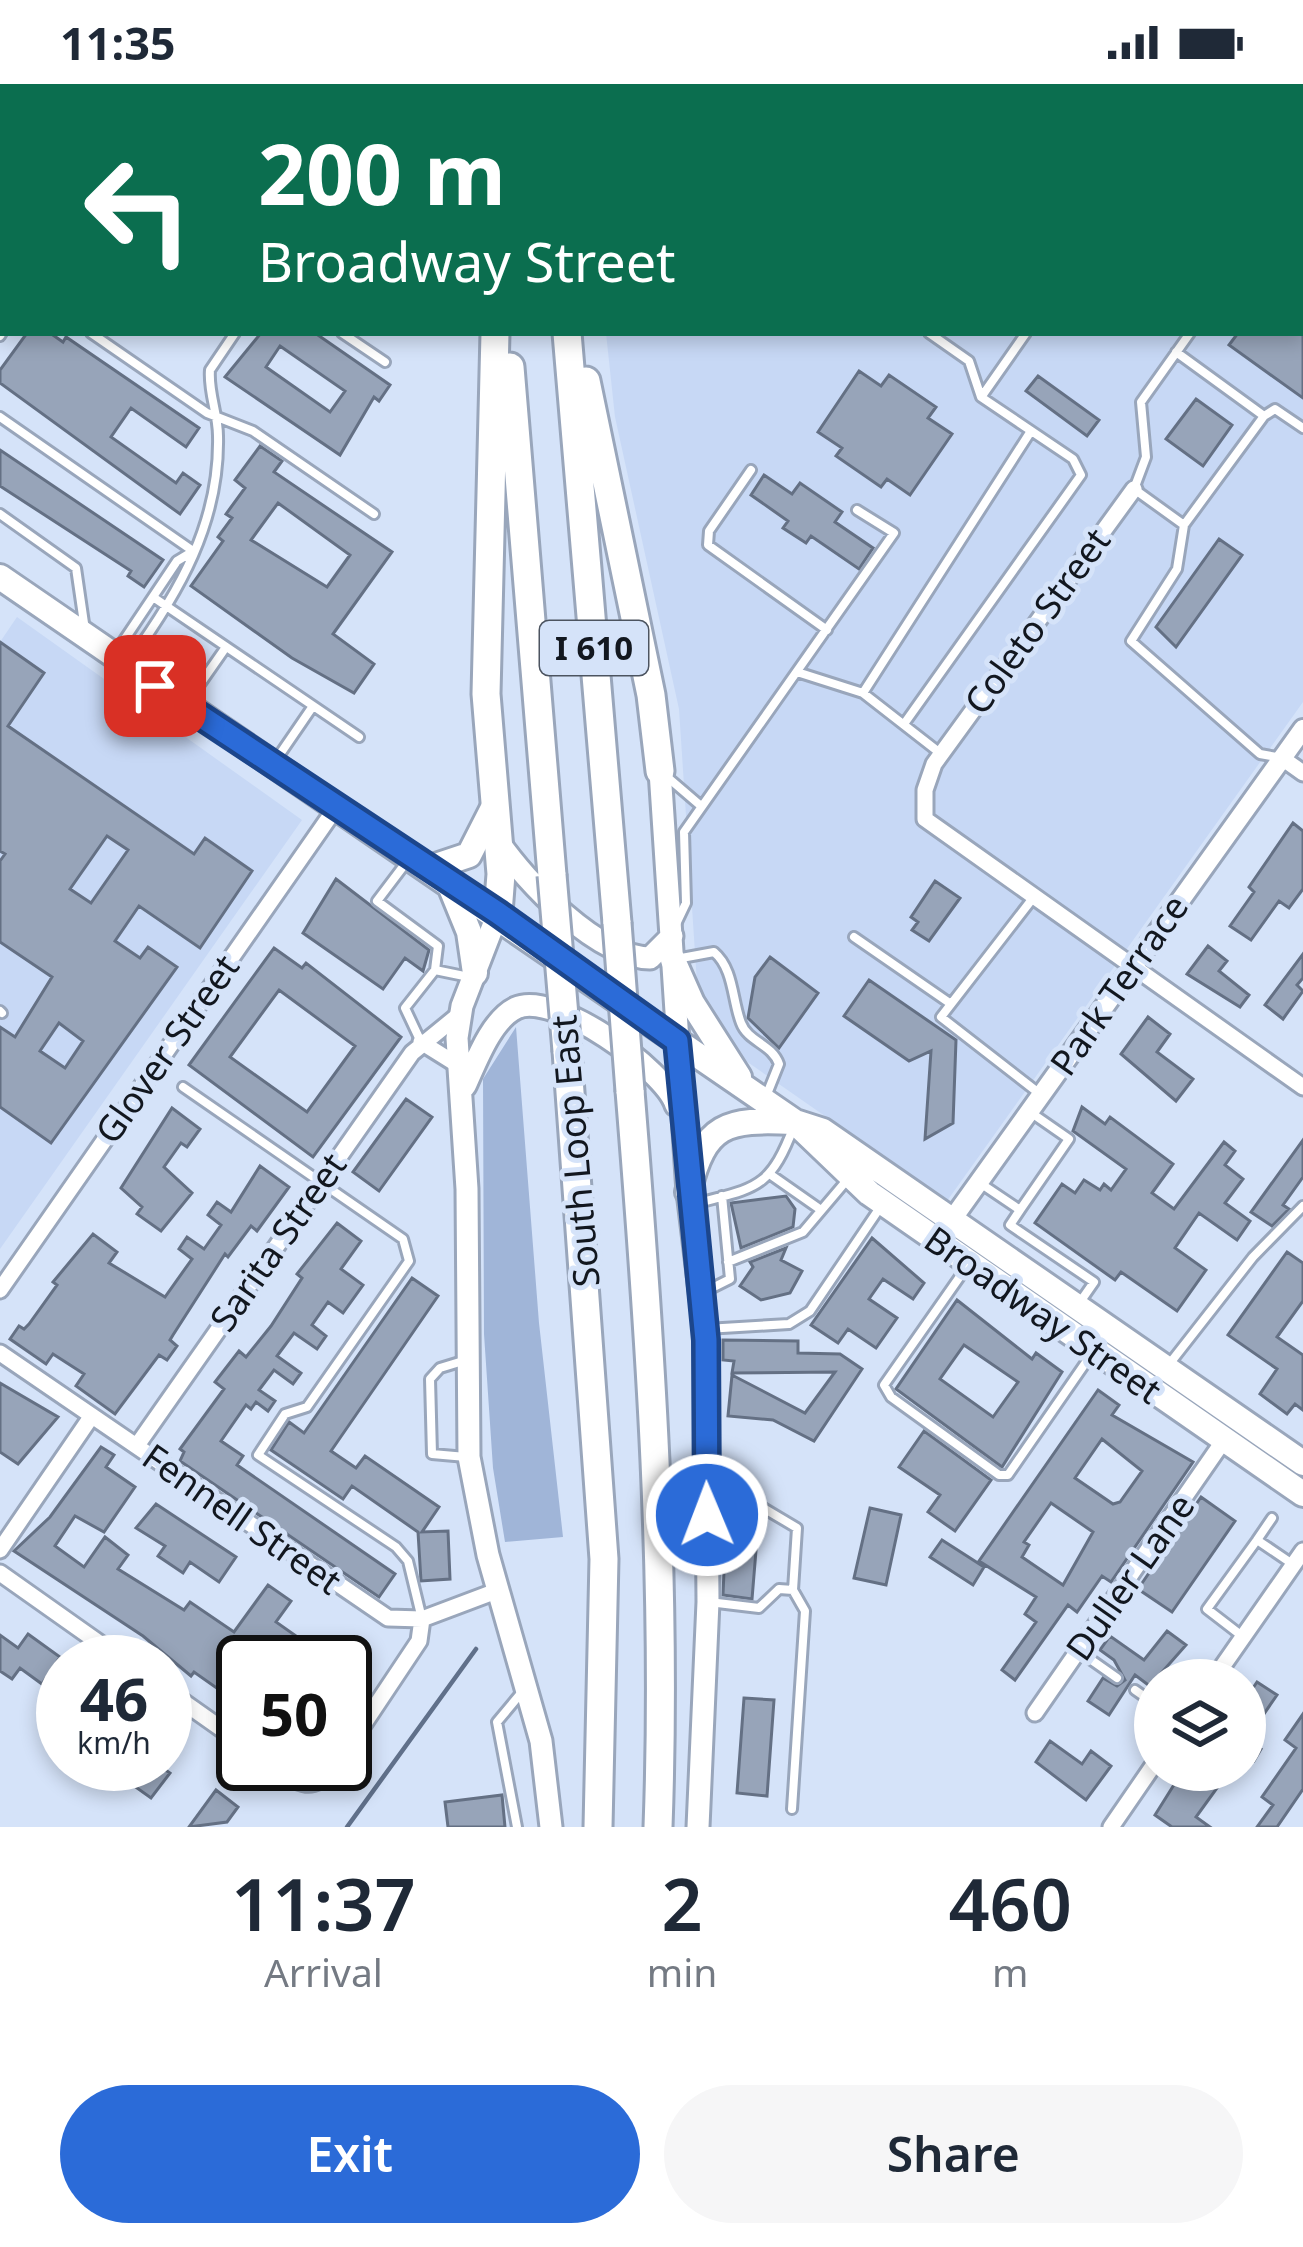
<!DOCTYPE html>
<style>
:root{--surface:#fff;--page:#f6f6f7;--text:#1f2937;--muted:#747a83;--accent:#2b6bd8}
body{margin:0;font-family:"Noto Sans",sans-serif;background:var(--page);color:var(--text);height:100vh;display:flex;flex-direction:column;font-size:45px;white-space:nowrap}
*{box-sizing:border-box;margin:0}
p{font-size:39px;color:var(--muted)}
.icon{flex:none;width:66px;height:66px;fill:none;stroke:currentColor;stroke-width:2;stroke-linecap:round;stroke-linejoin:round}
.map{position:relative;height:1743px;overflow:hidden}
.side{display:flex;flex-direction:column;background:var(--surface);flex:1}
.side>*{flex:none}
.hud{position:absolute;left:0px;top:0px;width:1305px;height:252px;box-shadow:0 6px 18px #0003;background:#0b6e4f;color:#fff;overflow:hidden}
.controls{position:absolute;left:1134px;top:1575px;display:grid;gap:24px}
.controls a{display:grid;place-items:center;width:132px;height:132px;border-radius:50%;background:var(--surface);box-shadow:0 6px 18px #0003;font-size:60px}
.speed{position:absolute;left:36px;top:1551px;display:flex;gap:24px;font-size:60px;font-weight:700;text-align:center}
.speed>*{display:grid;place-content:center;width:156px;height:156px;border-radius:50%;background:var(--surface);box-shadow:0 6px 18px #0003;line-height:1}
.speed small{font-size:30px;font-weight:400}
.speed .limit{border:6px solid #111;border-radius:18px;background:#fff;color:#111}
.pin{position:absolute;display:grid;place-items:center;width:102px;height:102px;color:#fff;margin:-51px;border-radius:24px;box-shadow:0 6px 18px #0006}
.me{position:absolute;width:132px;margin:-66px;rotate:359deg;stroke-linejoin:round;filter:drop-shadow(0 0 9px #0008)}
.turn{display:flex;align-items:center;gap:42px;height:252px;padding:0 60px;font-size:54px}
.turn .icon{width:156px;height:156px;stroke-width:2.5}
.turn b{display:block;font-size:84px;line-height:102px}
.eta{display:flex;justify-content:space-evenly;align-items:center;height:204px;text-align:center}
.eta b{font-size:72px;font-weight:600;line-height:84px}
.primary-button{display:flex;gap:24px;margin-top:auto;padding:24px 60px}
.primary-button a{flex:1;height:138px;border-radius:72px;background:var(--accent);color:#fff;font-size:48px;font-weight:600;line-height:138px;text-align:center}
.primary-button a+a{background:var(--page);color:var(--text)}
.status{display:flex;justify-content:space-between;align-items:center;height:84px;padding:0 60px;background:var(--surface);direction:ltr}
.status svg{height:33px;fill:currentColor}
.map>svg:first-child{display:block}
.built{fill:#c7d8f5}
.forest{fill:#a0b5d8}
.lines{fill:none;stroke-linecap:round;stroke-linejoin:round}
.stream{stroke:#60708a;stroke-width:4.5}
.building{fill:#97a4b9;stroke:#647084;stroke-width:3;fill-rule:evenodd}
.service-casing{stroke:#99a6bb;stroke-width:14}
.minor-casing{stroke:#99a6bb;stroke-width:21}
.tertiary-casing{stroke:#99a6bb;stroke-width:24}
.secondary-casing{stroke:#99a6bb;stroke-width:27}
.primary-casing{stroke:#99a6bb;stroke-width:30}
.motorway-casing{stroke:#99a6bb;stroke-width:33}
.service{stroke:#fff;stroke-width:8}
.minor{stroke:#fff;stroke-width:15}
.tertiary{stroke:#fff;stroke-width:18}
.secondary{stroke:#fff;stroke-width:21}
.primary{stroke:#fff;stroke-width:24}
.motorway{stroke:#fff;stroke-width:27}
.motorway-bridge-casing{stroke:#99a6bb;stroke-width:33;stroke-linecap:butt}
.motorway-bridge{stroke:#fff;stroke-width:27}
.route-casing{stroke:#1c468c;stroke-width:30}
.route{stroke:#2b6bd8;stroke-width:21}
.labels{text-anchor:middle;stroke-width:10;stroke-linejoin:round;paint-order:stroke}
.shield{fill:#d5e3f9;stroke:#4c5460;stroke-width:3}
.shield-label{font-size:33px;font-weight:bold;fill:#12171f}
.street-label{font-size:36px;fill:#12171f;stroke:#d5e3f9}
</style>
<div class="status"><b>11:35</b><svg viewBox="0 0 49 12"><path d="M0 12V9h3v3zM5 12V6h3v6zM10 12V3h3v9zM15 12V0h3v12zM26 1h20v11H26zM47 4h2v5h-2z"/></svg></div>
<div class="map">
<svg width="1303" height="1743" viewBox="0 0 1303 1743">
<rect width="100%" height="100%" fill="#d5e3f9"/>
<path class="built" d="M578,0H1303V618L947,1117L700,945L679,625L615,333L606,249H1302V3Z
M17,533L302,736L0,1165V558Z"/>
<path class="forest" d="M516,943L539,1239L563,1453L505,1458L493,1384L484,1250L483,995Z"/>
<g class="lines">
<path class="stream" d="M414,0V3
M347,1743L476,1565"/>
</g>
<path class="building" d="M27,249H50L63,258L66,253L199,344L186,363L131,324L111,353L176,399L183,389L200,401L180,430L0,299V286Z
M261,249H315L390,301L379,317L374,313L340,371L225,293ZM280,262L345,307L330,328L266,283Z
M1238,249H1303V314L1229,261Z
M859,287L881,302L889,291L936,323L928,334L952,350L910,411L887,395L881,403L836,372L842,364L818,348Z
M1038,292L1099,336L1087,352L1026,307Z
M1196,315L1232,341L1203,382L1166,355Z
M260,362L282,377L274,388L392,468L333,550L374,580L354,609L292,574L191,502L223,457L218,453L232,434L226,430L245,404L235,396ZM278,419L350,471L327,503L251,456Z
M0,366L163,476L144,503L128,492L131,487L0,402Z
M764,391L792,410L800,399L842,428L835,438L873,464L859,485L811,452L806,459L783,444L788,437L751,411Z
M1219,455L1242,471L1176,563L1156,543Z
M0,558L44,589L8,642L194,770L205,754L252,787L200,864L139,822L115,857L140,874L148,863L177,883L51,1059L0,1023V943L15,953L52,893L0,858V777L5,770L0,767ZM107,752L128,766L91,819L70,805ZM59,939L83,957L65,984L40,967Z
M1293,739L1303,747V805L1289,824L1279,817L1251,856L1230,842L1254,808L1249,803Z
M336,795L429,866L423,887L405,874L383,905L303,849Z
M935,797L960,814L929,857L912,846L918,838L911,833Z
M1208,862L1227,877L1219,887L1249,911L1240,923L1187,890Z
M274,864L302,884L306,879L401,953L313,1073L189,981ZM279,906L355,962L307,1028L230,973Z
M1303,870V894L1297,901L1303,907L1283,935L1265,921Z
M770,873L818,909L779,964L748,934L755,893Z
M869,896L956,956L953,1039L925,1055L931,967L909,977L844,932Z
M1148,933L1170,950L1157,968L1193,995L1176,1017L1121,970Z
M406,1015L432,1033L379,1107L353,1088Z
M1082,1023L1105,1040L1110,1033L1173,1080L1152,1109L1174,1125L1224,1058L1235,1067L1225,1081L1243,1095L1225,1119L1250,1137L1237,1156L1199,1129L1175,1164L1206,1186L1177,1227L1121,1188L1115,1196L1035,1139L1062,1100L1075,1109L1084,1096L1100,1106L1104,1100L1111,1106L1126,1085L1073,1047Z
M172,1024L200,1045L187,1063L181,1059L164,1083L192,1109L161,1147L137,1130L142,1123L121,1104Z
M1303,1056V1093L1283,1121L1289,1125L1272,1142L1251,1128Z
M260,1082L289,1103L257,1147L251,1142L228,1173L225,1170L173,1251L170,1256L177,1262L167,1276L159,1271L115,1330L76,1302L84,1290L53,1270L46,1280L10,1255L19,1242L24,1245L29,1240L57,1201L53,1198L93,1150L117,1168L109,1179L165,1213L192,1175L179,1165L187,1153L204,1165L221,1141L208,1131L217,1118L231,1128Z
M786,1112L795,1125L793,1143L741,1164L731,1119Z
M337,1139L361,1157L341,1185L363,1201L343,1229L328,1218L312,1241L326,1252L317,1265L294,1249L277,1272L301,1289L293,1300L274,1286L259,1306L275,1317L268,1327L256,1318L251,1325L246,1321L221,1357L243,1372L237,1381L395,1490L379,1513L180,1377L184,1368L180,1365L224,1305L215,1298L239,1267L246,1273L271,1242L302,1194L297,1190Z
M872,1154L924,1199L913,1215L883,1195L869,1215L897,1234L876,1264L848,1245L838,1259L811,1241Z
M786,1164L781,1176L802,1187L790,1209L761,1216L740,1202L753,1183L750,1178Z
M1287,1168L1303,1179V1217L1277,1253L1303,1271V1326L1295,1320L1287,1330L1260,1310L1277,1285L1228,1251Z
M412,1194L438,1212L331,1367L356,1384L365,1372L439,1423L422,1448L448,1447L450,1495L421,1497L418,1448L352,1402L343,1415L271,1366L289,1338L304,1349Z
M957,1216L1032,1275L1036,1269L1062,1288L1002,1383L896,1305ZM964,1261L1018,1298L993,1333L940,1295Z
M723,1256L798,1257V1269L840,1270L862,1285L814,1357L773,1336L728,1332L732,1291L805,1329L835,1288L732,1289L734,1277L723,1276Z
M0,1299L58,1333L18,1380L0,1368Z
M1098,1306L1119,1321L1112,1331L1193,1378L1111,1498L1102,1492L1077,1528L1068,1521L1015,1596L1002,1586L1036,1538L1025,1530L1036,1513L979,1477ZM1102,1355L1142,1387L1120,1418L1113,1420L1075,1394ZM1051,1419L1093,1448L1063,1501L1022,1473L1029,1461L1024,1458Z
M924,1347L991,1396L955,1447L928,1428L940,1411L899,1383Z
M101,1363L114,1371L106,1383L135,1403L104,1448L75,1432L55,1462L84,1483L105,1453L128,1471L118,1485L184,1526L190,1518L234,1548L268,1501L291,1517L276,1538L333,1578H284L264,1564L256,1574L243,1565V1590L228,1612L194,1588L191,1592L143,1552L14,1467L50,1433Z
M1201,1413L1235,1437L1172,1528L1138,1505Z
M156,1420L236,1473L219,1498L190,1478L183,1489L158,1472L165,1462L136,1444Z
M870,1424L901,1431L886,1501L854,1494Z
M726,1439L758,1442L752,1515L723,1511Z
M942,1456L984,1483L973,1501L930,1473Z
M1167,1547L1186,1561L1155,1596V1606L1135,1591L1109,1631L1088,1617L1103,1594L1117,1602L1125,1596L1114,1576L1100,1566L1110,1552L1144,1576Z
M28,1550L60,1573L42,1600L20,1584L12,1595L0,1587V1551L18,1564Z
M1257,1598L1277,1611L1246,1656L1261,1665L1254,1677L1245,1672V1616Z
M744,1614L774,1616L767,1712L737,1709Z
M1303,1630V1705L1277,1743H1257L1273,1721L1262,1713L1296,1664L1285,1656Z
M1050,1657L1082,1680L1091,1667L1111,1682L1086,1716L1036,1678Z
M134,1680H157L170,1689L151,1714L123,1694Z
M1197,1686H1230L1196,1733L1210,1743H1172L1155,1731L1182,1688L1192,1694Z
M216,1706L238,1723L227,1738L189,1743Z
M502,1711L505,1743H448L445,1718Z"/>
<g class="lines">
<defs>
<path id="service" d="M60,3L62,0
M174,3L176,0
M1035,3L1037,0
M1127,3L1129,0
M1197,3L1199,0
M1272,3L1274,0
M0,91L3,87
M1302,113L1303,114
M91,249L207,329L253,347L374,430
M342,249L385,278
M0,252L3,247
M1176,268L1264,332L1184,441L1177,485L1131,557L1260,670L1282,674
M982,312L1026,249
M1264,332L1275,325L1303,344
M0,333L193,467
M751,386L709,447L708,461L827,546
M0,430L76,484L85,546
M1184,441L1134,405L1146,373L1141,318L1190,249
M153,513L359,653
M118,565L177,477L192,468
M130,576C179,509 220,438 218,352C218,329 208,308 210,286L235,249
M797,588L863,609L940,669
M863,609L1031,347
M189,616L226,563
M904,640L1081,391L1073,375L981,313L969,277L929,249
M276,676L313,622
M666,692L701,722
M405,780L377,817L438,862L435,886L405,924L421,958
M1033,814L941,933L1040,1010
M676,840L686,819L684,748L894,449L857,426
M854,853L951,920
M676,875L714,868C734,885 732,916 741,939C748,958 772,960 779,980L767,1010
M435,886L469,893
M0,927L2,929
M183,1003L403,1155L409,1177L307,1323L285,1330L258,1371L396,1463L408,1477L422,1535
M771,1091L821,1126
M980,1099L1020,1126L1010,1141L1094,1198L1078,1221
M691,1121C755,1103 769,1108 794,1042
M1020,1126L1069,1055L1033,1030
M728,1178L803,1148L847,1096
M968,1181L884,1301L891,1313L999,1391H1008L1093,1268
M702,1209L730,1195L722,1112
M706,1245L789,1240L810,1227L879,1125
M463,1277L440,1284L430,1295L432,1370L466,1373
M1167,1283L1253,1173L1303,1122
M738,1409L797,1444L793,1506L805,1527L792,1725
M1257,1456L1272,1434
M709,1518L759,1524L779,1505L793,1506
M1242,1552L1207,1525L1257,1456L1291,1479
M1080,1568L1117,1594
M1135,1606L1155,1620
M517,1743L497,1638L522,1608"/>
<path id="minor" d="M1134,405L934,680L925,706V735L1303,1003
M1282,674L1303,689
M421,958L461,983
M0,1206L335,725
M0,1269L388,1534L422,1535L499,1506
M138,1360L412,969L461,929
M0,1466L91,1333
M0,1489L126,1578
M1213,1596L1303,1467
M165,1605L243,1660
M1035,1629L1224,1356
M345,1668L419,1557L422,1535
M271,1680C299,1700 313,1711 337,1680
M1111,1743L1155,1679"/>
<path id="tertiary" d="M946,1144L1303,645"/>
<path id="secondary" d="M660,687L688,1108L706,1256L708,1518L698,1743
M498,757C526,798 597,873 650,874L672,852
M498,829L462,922L457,954L467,1105L469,1373L488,1471L541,1657L551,1743
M465,1002C476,978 491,936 516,924C554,906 665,986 676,1021"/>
<path id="primary" d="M0,493L795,1038L823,1047L1303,1379
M427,785L469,771L495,720
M449,799L469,848L475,889
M673,876L692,919L739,993
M797,1040L869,1109L1303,1410
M688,1108C705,1039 726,1035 793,1038"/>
<path id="motorway" d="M485,0V3
M546,0V3
M495,249L486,610L501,790L498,829
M567,249L617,839
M510,283L552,791
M586,297L651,611L660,687
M567,967L604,1475L598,1743
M630,1007C650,1253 667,1496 658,1743"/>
</defs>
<use href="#service" class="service-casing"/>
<use href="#minor" class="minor-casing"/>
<use href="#tertiary" class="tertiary-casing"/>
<use href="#secondary" class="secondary-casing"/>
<use href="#primary" class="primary-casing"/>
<use href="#motorway" class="motorway-casing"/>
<use href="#service" class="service"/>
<use href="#minor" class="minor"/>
<use href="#tertiary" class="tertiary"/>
<use href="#secondary" class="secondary"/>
<use href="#primary" class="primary"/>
<use href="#motorway" class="motorway"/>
<defs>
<path id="motorway-bridge" d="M552,791L567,967
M617,839L630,1007"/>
</defs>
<use href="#motorway-bridge" class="motorway-bridge-casing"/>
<use href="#motorway-bridge" class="motorway-bridge"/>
</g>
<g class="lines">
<defs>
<path id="route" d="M155,602L498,829L677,957L706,1256L707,1431"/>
</defs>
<use href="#route" class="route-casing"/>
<use href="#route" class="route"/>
</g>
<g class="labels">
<rect class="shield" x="540" y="537" width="108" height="54" rx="9"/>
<g class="shield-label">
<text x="594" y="576">I 610</text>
</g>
<g class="street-label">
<text transform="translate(1037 537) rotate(-54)" y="13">Coleto Street</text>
<text transform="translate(1119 901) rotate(-55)" y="13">Park Terrace</text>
<text transform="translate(167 965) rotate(-55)" y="13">Glover Street</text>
<text transform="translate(575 1067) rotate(-95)" y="13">South Loop East</text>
<text transform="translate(278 1158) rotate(-55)" y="13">Sarita Street</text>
<text transform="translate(1043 1231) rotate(35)" y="13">Broadway Street</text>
<text transform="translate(242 1435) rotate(35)" y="13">Fennell Street</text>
<text transform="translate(1130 1493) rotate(-55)" y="13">Duller Lane</text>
</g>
</g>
</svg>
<div class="controls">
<a><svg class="icon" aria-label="layers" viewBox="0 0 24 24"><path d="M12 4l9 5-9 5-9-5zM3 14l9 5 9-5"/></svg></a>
</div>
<div class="speed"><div>46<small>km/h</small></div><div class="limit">50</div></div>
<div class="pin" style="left:155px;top:602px;background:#d93025"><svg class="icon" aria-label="arrive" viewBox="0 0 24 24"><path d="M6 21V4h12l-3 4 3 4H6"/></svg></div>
<svg class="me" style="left:707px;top:1431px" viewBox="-20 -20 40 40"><circle r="17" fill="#2b6bd8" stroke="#fff" stroke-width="3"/><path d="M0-11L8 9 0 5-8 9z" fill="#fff"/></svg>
<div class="hud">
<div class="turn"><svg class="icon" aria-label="left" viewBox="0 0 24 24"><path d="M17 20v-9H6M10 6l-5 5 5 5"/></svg><div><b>200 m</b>Broadway Street</div></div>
</div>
</div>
<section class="side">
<div class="eta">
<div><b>11:37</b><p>Arrival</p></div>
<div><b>2</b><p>min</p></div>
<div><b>460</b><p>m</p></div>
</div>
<div class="primary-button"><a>Exit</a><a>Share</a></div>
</section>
